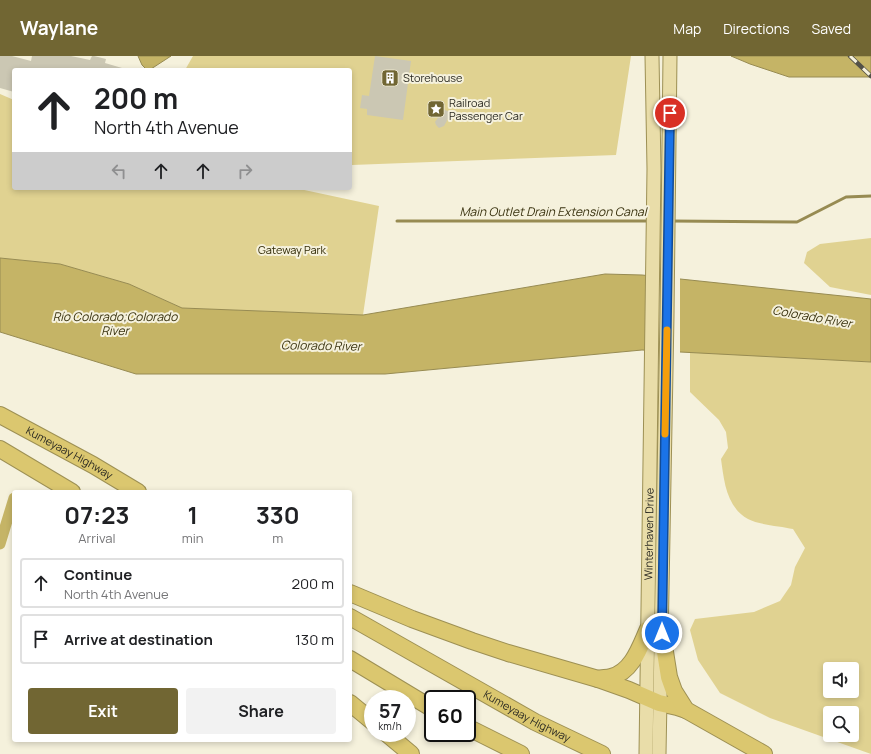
<!DOCTYPE html>
<meta charset="utf-8">
<style>
:root{--surface:#fff;--page:#f2f2f2;--text:#202124;--muted:#757577;--line:#e0e0e0;--accent:#716633}
body{margin:0;font-family:Manrope,sans-serif;background:var(--page);color:var(--text);height:100vh;display:flex;flex-direction:column;font-size:15px;white-space:nowrap}
*{box-sizing:border-box;margin:0}
p{font-size:13px;color:var(--muted)}
.icon{flex:none;width:22px;height:22px;fill:none;stroke:currentColor;stroke-width:2;stroke-linecap:round;stroke-linejoin:round}
.map{position:relative;flex:1;overflow:hidden}
.sheet{position:absolute;left:12px;top:434px;width:340px;height:252px;display:flex;flex-direction:column;background:var(--surface);border-radius:4px;box-shadow:0 2px 6px #0003}
.sheet>*{flex:none}
.banner{position:absolute;left:12px;top:12px;width:340px;height:122px;border-radius:4px;box-shadow:0 2px 6px #0003;background:#fff;color:var(--text);overflow:hidden}
.fabs{position:absolute;left:823px;top:606px;display:grid;gap:8px}
.fabs a{display:grid;place-items:center;width:36px;height:36px;border-radius:4px;background:var(--surface);box-shadow:0 2px 6px #0003;font-size:20px}
.speed{position:absolute;left:364px;top:634px;display:flex;gap:8px;font-size:20px;font-weight:700;text-align:center}
.speed>*{display:grid;place-content:center;width:52px;height:52px;border-radius:50%;background:var(--surface);box-shadow:0 2px 6px #0003;line-height:1}
.speed small{font-size:10px;font-weight:400}
.speed .limit{border:2px solid #111;border-radius:6px;background:#fff;color:#111}
.pin{position:absolute;display:grid;place-items:center;width:34px;height:34px;color:#fff;margin:-17px;border:2px solid #fff;border-radius:50%;box-shadow:0 1px 4px #0007}
.me{position:absolute;width:44px;margin:-22px;rotate:0deg;stroke-linejoin:round;filter:drop-shadow(0 0 3px #0008)}
.turn{display:flex;align-items:center;gap:14px;height:84px;padding:0 16px;font-size:18px}
.turn .icon{width:52px;height:52px;stroke-width:2.5}
.turn b{display:block;font-size:28px;line-height:34px}
.lanes{display:flex;align-items:center;height:38px;padding:0 16px;background:#0003;justify-content:center;gap:20px;direction:ltr}
.lanes .off{opacity:.35}
.eta{display:flex;justify-content:space-evenly;align-items:center;height:68px;text-align:center}
.eta b{font-size:24px;font-weight:700;line-height:28px}
.action{display:flex;gap:8px;margin-top:auto;padding:8px 16px}
.action a{flex:1;height:46px;border-radius:4px;background:var(--accent);color:#fff;font-size:16px;font-weight:700;line-height:46px;text-align:center}
.action a+a{background:var(--page);color:var(--text)}
ul{padding:0;list-style:none}
li{display:flex;align-items:center;gap:12px;height:50px;margin:0 8px 6px;padding:0 8px;border:2px solid var(--line);border-radius:4px}
li div{flex:1}
li b{display:block;font-size:15px}
li em{font-style:normal}
header{display:flex;align-items:center;gap:24px;box-sizing:border-box;height:56px;padding:0 20px;background:var(--accent);color:#fff}
header strong{font-size:19px}
nav{display:flex;gap:22px;margin-inline-start:auto;font-size:14px}
.map>svg:first-child{display:block}
.green{fill:#e0d291;fill-rule:evenodd}
.water{fill:#c5b466;stroke:#978b52}
.pier{fill:#f5f1dc}
.lines{fill:none;stroke-linecap:round;stroke-linejoin:round}
.stream{stroke:#978b52;stroke-width:3}
.canal{stroke:#c5b466;stroke-width:11}
.building{fill:#cbc7b3}
.major-casing{stroke:#9d9054;stroke-width:15}
.highway-casing{stroke:#9d9054;stroke-width:18}
.major{stroke:#e9dda9;stroke-width:13}
.highway{stroke:#dbc76f;stroke-width:16}
.rail-casing{stroke:#545248;stroke-width:4.5}
.rail{stroke:#f5f1dc;stroke-width:3;stroke-dasharray:9;stroke-linecap:butt}
.route-casing{stroke:#114b97;stroke-width:10}
.route{stroke:#1a73e8;stroke-width:7}
.slow{stroke:#f59e0b;stroke-width:7}
.labels{text-anchor:middle;stroke-width:4;stroke-linejoin:round;paint-order:stroke}
.poi-label{font-size:11px;fill:#2b2a22;stroke:#f5f1dc;text-anchor:start}
.park-label{font-size:11px;fill:#312a06;stroke:#f5f1dc}
.street-label{font-size:11px;fill:#2b2a22;stroke:#f5f1dc}
.water-label{font-size:12px;font-style:italic;fill:#39320f;stroke:#f5f1dc}
</style>
<header>
<strong>Waylane</strong>
<nav><a>Map</a><a>Directions</a><a>Saved</a></nav>
</header>
<div class="map">
<svg width="871" height="698" viewBox="0 0 871 698">
<rect width="100%" height="100%" fill="#f5f1dc"/>
<path class="green" d="M193,0H631L616,99L352,109V126H350V14H185Z
M0,38L14,44V132H295L379,150L363,259L182,252L129,228L60,208L0,202Z
M871,182V239L830,231L804,207L807,196L820,188Z
M690,296L871,306V698L770,662L720,637L698,604L690,574L695,563L754,556L780,545L791,529L795,511L805,492L793,473C780,470 759,469 748,463C726,451 724,424 721,403L728,392L726,376L719,364L690,336ZM830,613H852V635H830ZM830,657H852V679H830Z"/>
<path class="water" d="M138,0H171L151,13H146L142,9Z
M731,0H871V21H789L750,8Z
M0,202L60,208L129,228L182,252L363,259L605,218L642,219L871,243V306L642,294L385,318H136L0,276Z"/>
<path class="pier" d="M647,217L680,221V298L646,296Z"/>
<g class="lines">
<path class="stream" d="M397,165H649
M671,165L797,166L846,141L871,140"/>
<path class="canal" d="M0,488L14,442"/>
</g>
<path class="building" d="M0,0H12L31,5L32,0H71L90,4L92,0H94L106,3L105,7L122,12V14H14V36L0,32Z
M375,0L411,5L403,64L367,59V53L360,52L362,39L369,40Z
M445,54L450,56L449,61L444,70L439,72L436,69L435,66L442,56Z"/>
<g class="lines">
<defs>
<g id="major">
<path id="s1" d="M646,698L654,113L652,0"/>
<path d="M659,698L667,259L670,0"/>
</g>
<g id="highway">
<path id="s2" d="M0,359L93,409L138,436"/>
<path d="M0,393L72,436"/>
<path d="M350,537L412,563L472,585L508,597L598,623L629,634L659,647L677,651L686,654"/>
<path id="s3" d="M350,561L535,666L602,698"/>
<path d="M662,577L669,621L674,635L686,654L764,698"/>
<path d="M350,603L433,653"/>
<path d="M598,623C602,622 607,622 611,621C632,616 640,591 648,573"/>
<path d="M350,647L373,666"/>
<path d="M467,671L521,698"/>
<path d="M386,677L411,698"/>
</g>
</defs>
<use href="#major" class="major-casing"/>
<use href="#highway" class="highway-casing"/>
<use href="#major" class="major"/>
<use href="#highway" class="highway"/>
<defs>
<path id="rail" d="M850,0L871,20"/>
</defs>
<use href="#rail" class="rail-casing"/>
<use href="#rail" class="rail"/>
</g>
<g class="lines">
<defs>
<path id="route" d="M662,577L670,57"/>
</defs>
<use href="#route" class="route-casing"/>
<use href="#route" class="route"/>
<path class="slow" d="M665,378L667,274"/>
</g>
<defs>
<symbol id="building-square" viewBox="-11 -11 22 22"><rect x="-9" y="-9" width="18" height="18" rx="4" fill="#716633" stroke="#f5f1dc"/><path d="M-4-6H4V6H1V3H-1V6H-4ZM-2.5-4.3h1.7v1.8h-1.7ZM.8-4.3h1.7v1.8H.8ZM-2.5-1h1.7V.8h-1.7ZM.8-1h1.7V.8H.8Z" fill="#fff"/></symbol>
<symbol id="sight-square" viewBox="-11 -11 22 22"><rect x="-9" y="-9" width="18" height="18" rx="4" fill="#716633" stroke="#f5f1dc"/><path d="M0-6L1.8-2.2L6-1.7L2.9 1.2L3.7 5.4L0 3.3L-3.7 5.4L-2.9 1.2L-6-1.7L-1.8-2.2Z" fill="#fff"/></symbol>
</defs>
<g fill-rule="evenodd">
<use href="#building-square" x="380" y="12" width="20" height="20"/>
<use href="#sight-square" x="426" y="43" width="20" height="20"/>
</g>
<g class="labels">
<g class="poi-label">
<text x="403" y="26">Storehouse</text>
<text x="449" y="51">Railroad<tspan x="449" dy="13">Passenger Car</tspan></text>
</g>
<g class="park-label">
<text x="292" y="198">Gateway Park</text>
</g>
<g class="street-label">
<text dy="4" stroke="none"><textPath href="#s2" startOffset="79">Kumeyaay Highway</textPath></text>
<text dy="4" stroke="none"><textPath href="#s1" startOffset="220">Winterhaven Drive</textPath></text>
<text dy="4" stroke="none"><textPath href="#s3" startOffset="203">Kumeyaay Highway</textPath></text>
</g>
<g class="water-label">
<text x="553" y="160">Main Outlet Drain Extension Canal</text>
<text x="115" y="265">Río Colorado;Colorado<tspan x="115" dy="14">River</tspan></text>
<text transform="translate(812 261) rotate(10)" y="4">Colorado River</text>
<text transform="translate(321 290) rotate(1)" y="4">Colorado River</text>
</g>
</g>
</svg>
<div class="fabs">
<a><svg class="icon" aria-label="sound" viewBox="0 0 24 24"><path d="M4 9h4l5-4v14l-5-4H4zM17 9q2 3 0 6"/></svg></a>
<a><svg class="icon" aria-label="search" viewBox="0 0 24 24"><circle cx="10" cy="10" r="6"/><path d="M15 15l6 6"/></svg></a>
</div>
<div class="speed"><div>57<small>km/h</small></div><div class="limit">60</div></div>
<div class="pin" style="left:670px;top:57px;background:#d93025"><svg class="icon" aria-label="arrive" viewBox="0 0 24 24"><path d="M6 21V4h12l-3 4 3 4H6"/></svg></div>
<svg class="me" style="left:662px;top:577px" viewBox="-20 -20 40 40"><circle r="17" fill="#1a73e8" stroke="#fff" stroke-width="3"/><path d="M0-11L8 9 0 5-8 9z" fill="#fff"/></svg>
<div class="banner">
<div class="turn"><svg class="icon" aria-label="ahead" viewBox="0 0 24 24"><path d="M12 20V5M6 11l6-6 6 6"/></svg><div><b>200 m</b>North 4th Avenue</div></div>
<div class="lanes"><svg class="icon off" aria-label="left" viewBox="0 0 24 24"><path d="M17 20v-9H6M10 6l-5 5 5 5"/></svg><svg class="icon" aria-label="ahead" viewBox="0 0 24 24"><path d="M12 20V5M6 11l6-6 6 6"/></svg><svg class="icon" aria-label="ahead" viewBox="0 0 24 24"><path d="M12 20V5M6 11l6-6 6 6"/></svg><svg class="icon off" aria-label="right" viewBox="0 0 24 24"><path d="M7 20v-9h11M14 6l5 5-5 5"/></svg></div>
</div>
<section class="sheet">
<div class="eta">
<div><b>07:23</b><p>Arrival</p></div>
<div><b>1</b><p>min</p></div>
<div><b>330</b><p>m</p></div>
</div>
<ul>
<li><svg class="icon" aria-label="ahead" viewBox="0 0 24 24"><path d="M12 20V5M6 11l6-6 6 6"/></svg><div><b>Continue</b><p>North 4th Avenue</p></div><em>200 m</em></li>
<li><svg class="icon" aria-label="arrive" viewBox="0 0 24 24"><path d="M6 21V4h12l-3 4 3 4H6"/></svg><div><b>Arrive at destination</b></div><em>130 m</em></li>
</ul>
<div class="action"><a>Exit</a><a>Share</a></div>
</section>
</div>
